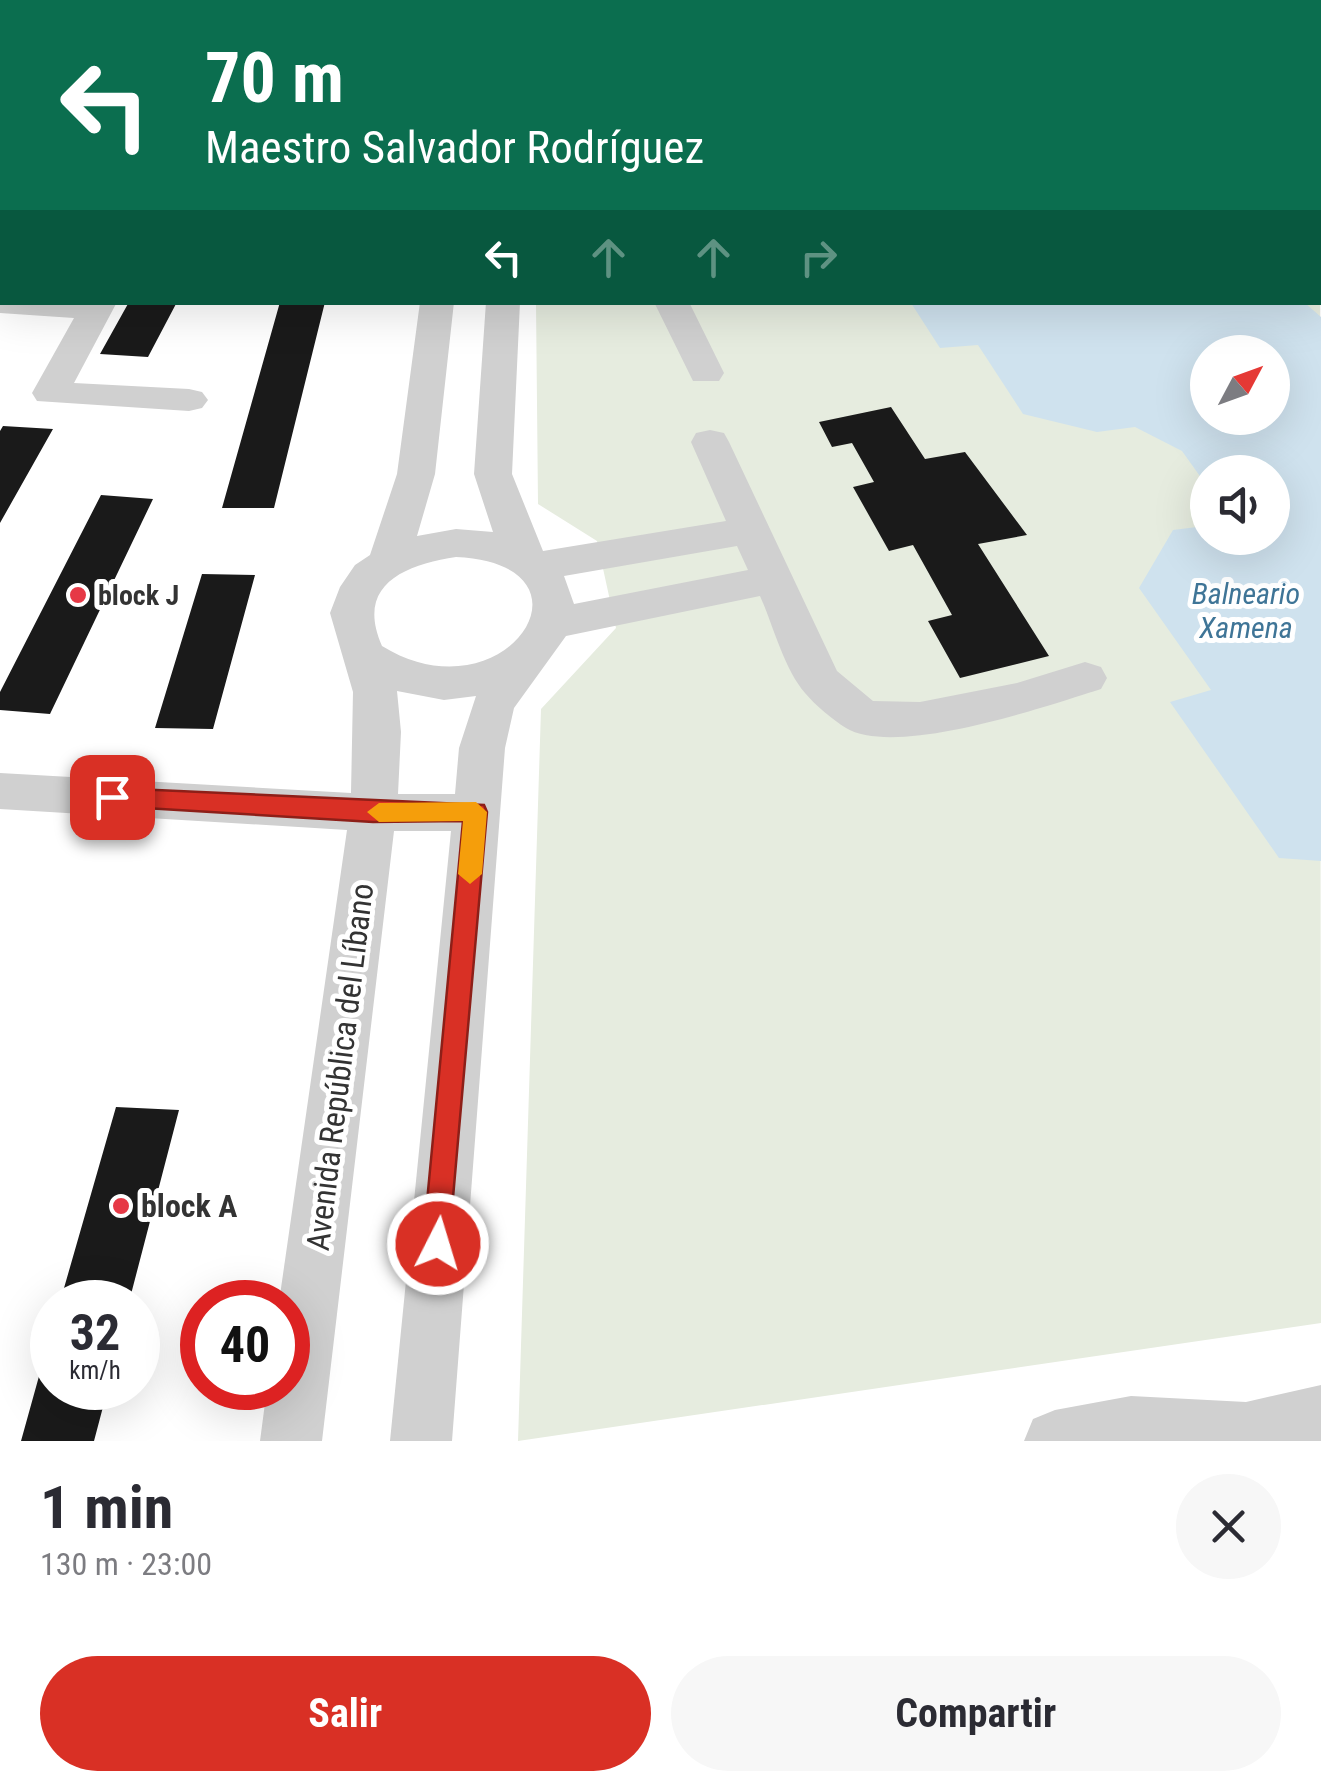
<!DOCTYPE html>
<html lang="es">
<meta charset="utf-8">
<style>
:root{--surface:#fff;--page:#f7f7f7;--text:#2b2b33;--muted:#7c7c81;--accent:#d93025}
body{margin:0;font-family:"Roboto Condensed",sans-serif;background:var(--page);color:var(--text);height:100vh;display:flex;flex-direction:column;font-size:38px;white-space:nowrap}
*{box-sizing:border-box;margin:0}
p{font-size:32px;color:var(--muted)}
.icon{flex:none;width:55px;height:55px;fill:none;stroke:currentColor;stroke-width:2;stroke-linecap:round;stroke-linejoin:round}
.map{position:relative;height:1441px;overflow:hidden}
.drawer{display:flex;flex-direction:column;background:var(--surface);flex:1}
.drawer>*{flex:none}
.hud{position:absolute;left:0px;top:0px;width:1322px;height:305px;box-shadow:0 10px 40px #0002;background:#0b6e4f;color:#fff;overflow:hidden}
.needle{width:65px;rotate:49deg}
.buttons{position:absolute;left:1190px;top:335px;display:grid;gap:20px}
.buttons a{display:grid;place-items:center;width:100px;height:100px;border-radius:50%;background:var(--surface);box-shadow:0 10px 40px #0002;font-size:50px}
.speed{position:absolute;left:30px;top:1280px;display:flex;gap:20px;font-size:50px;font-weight:700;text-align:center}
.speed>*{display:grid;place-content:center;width:130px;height:130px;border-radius:50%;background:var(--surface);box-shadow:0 10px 40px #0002;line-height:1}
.speed small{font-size:25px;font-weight:400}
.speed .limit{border:15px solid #d22;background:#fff;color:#111}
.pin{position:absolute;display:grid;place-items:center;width:85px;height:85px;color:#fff;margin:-42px;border-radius:20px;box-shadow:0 5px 15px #0006}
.me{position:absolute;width:110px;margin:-55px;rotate:5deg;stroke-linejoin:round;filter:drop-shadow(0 0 8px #0008)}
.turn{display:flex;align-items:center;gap:35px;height:210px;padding:0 40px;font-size:45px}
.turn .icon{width:130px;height:130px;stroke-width:2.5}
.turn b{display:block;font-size:70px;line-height:85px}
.lanes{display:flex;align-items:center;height:95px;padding:0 40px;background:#0003;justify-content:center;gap:50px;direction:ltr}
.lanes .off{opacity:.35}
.round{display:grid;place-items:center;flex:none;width:105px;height:105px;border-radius:52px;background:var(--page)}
.headline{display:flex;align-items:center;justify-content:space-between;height:170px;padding:0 40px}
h1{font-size:60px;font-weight:700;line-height:75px}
.button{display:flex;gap:20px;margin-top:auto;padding:20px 40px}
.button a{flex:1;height:115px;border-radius:60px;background:var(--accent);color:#fff;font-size:40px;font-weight:700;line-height:115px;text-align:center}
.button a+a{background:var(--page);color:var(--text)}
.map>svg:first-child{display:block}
.green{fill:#e6ecdf;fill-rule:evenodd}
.water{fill:#cfe2ee;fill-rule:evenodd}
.building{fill:#1a1a1a}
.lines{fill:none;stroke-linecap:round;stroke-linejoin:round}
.minor{fill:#d0d0d0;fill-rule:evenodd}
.route{fill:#d93025;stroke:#8d1f18;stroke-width:2.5}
.slow{fill:#f59e0b}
.poi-dot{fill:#e63946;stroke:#fff;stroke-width:4}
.labels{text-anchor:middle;stroke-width:10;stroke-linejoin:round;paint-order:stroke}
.poi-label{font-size:28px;font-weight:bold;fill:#333;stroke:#fff;text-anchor:start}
.water-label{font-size:30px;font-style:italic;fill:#3f7597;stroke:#fff}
.near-street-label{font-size:32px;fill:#333;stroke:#fff}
.near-poi-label{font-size:32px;font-weight:bold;fill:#333;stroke:#fff;text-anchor:start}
</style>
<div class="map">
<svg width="1321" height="1441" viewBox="0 0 1321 1441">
<rect width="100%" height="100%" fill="#fff"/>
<path class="green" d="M1320,193L1321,1323L518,1441L541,709L616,628L597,541L538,504L536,303L1320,302ZM1208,352H1272V418H1208ZM1208,472H1272V538H1208Z"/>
<path class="water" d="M1305,303L1321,317V861L1279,858L1170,702L1211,690L1139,588L1173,530L1205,526L1207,507L1208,538H1272V472H1208L1207,486L1182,451L1135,427L1097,432L1023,414L978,345L940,348L911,303ZM1208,352H1272V418H1208Z"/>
<path class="building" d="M129,302H177L148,357L100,354Z
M280,302H325L274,508H222Z
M891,407L925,459L965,452L1027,535L978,544L1049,656L960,678L928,621L952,615L913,545L889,551L853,487L874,482L852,443L832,447L819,422Z
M3,426L53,429L0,523V431Z
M101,495L153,499L50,714L0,710V692Z
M202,574L255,575L213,729L155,728Z
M116,1107L179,1110L129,1302H60Z
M51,1333L52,1388H108L94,1441H21Z"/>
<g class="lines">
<path class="minor" d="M459,0H487V2H460Z
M505,0H533V2H506Z
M0,14H2V30H0Z
M1320,142H1321V161H1320Z
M1320,265H1321V286H1320Z
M0,293L2,302H117L74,383L189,389L202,392L208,400L202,408L189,411L37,401L32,393L74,318L0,313Z
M420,302H454L435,474L417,536L456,529L493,532L474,474L486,302H520L512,474L543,551L726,521L691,442L696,433L710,430L724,433L729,442L837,671L873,701L920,702L1017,683L1085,662L1101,667L1107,678L1101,689C1047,706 896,758 846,728C833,720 815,705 805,693C784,669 773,625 760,596L566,636L514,708L505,748L452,1441H390L451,831H394L322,1441H260L267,1388H288V1302H279L347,830L0,809V773L351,793L353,692L330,613L340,587L355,565L370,555L397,474ZM737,546L748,570L574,604L564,576ZM456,557C609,564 505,722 382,646C355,585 404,565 456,557ZM397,691L444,700L476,696L459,748L455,794H398L401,732Z
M654,302H689L724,373L719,381H693Z
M1321,1385V1441H1024L1033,1419L1055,1410L1131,1396L1246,1402Z"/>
</g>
<path class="route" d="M112,788L484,805L487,812L448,1254L438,1258L427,1254L423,1244L463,821L373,822L112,806L100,797Z"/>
<path class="slow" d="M476,802L487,812L482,874L470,884L458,874L463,821L379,822L367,812L379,803Z"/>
<g class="poi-dot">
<circle cx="78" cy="595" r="10"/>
<circle cx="121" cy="1206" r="10"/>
</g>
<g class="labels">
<g class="poi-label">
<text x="98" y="605">block J</text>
</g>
<g class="water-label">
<text x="1246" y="604">Balneario<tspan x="1246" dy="34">Xamena</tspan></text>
</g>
<g class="near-street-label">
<text transform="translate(340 1067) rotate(-83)" y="11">Avenida República del Líbano</text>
</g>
<g class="near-poi-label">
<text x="141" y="1217">block A</text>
</g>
</g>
</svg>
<div class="buttons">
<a><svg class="needle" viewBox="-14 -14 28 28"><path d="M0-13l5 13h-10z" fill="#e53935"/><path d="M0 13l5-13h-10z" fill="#7c7c81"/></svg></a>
<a><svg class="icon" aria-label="sound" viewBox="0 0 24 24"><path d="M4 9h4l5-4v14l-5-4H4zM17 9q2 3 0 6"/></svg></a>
</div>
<div class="speed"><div>32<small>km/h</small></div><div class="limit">40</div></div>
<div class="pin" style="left:112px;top:797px;background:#d93025"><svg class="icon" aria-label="arrive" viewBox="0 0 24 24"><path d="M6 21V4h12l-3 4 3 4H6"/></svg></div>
<svg class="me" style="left:438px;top:1244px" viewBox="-20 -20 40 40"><circle r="17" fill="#d93025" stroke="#fff" stroke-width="3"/><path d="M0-11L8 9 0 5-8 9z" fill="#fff"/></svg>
<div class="hud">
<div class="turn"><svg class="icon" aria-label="left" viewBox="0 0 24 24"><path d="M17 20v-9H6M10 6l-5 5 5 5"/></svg><div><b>70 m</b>Maestro Salvador Rodríguez</div></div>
<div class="lanes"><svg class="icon" aria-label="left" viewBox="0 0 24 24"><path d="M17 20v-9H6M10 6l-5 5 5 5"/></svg><svg class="icon off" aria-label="ahead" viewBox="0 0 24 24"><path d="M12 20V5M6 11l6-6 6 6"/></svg><svg class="icon off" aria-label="ahead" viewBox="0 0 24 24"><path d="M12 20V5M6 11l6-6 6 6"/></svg><svg class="icon off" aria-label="right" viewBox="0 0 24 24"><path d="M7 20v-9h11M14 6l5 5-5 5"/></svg></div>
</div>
</div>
<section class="drawer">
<div class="headline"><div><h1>1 min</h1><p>130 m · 23:00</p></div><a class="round"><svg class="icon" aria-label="close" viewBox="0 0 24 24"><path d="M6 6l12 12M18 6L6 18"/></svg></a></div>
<div class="button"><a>Salir</a><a>Compartir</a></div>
</section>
